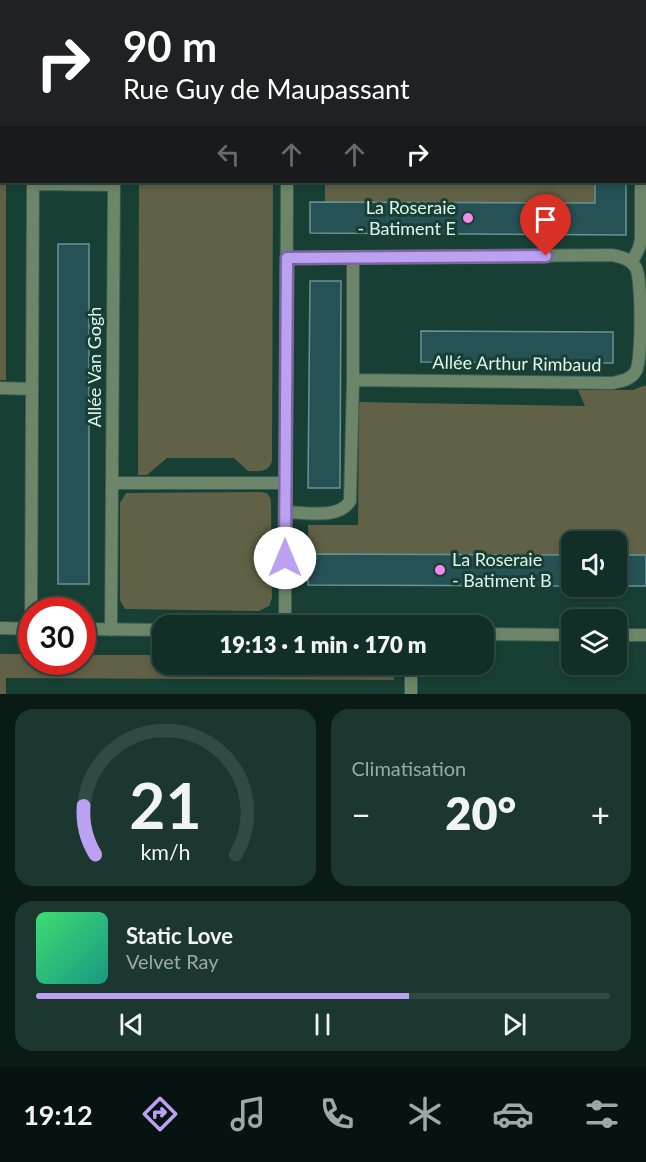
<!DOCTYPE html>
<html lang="fr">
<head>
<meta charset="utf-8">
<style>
  :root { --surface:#122f27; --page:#1b372f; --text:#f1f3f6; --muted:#9ca9a7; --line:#314a44; --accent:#bca0f2 }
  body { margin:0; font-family:Lato,sans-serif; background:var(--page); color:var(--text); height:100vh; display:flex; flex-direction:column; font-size:22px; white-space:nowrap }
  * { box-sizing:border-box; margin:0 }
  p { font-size:20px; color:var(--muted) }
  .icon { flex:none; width:33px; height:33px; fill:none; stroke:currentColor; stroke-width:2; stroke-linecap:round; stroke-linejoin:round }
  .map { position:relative; height:694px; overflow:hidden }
  .sheet { display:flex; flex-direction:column; gap:15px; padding:15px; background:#0a1a15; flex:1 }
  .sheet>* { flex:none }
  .guide { position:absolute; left:0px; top:0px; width:646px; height:183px; box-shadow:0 3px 9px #0003,0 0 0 2px var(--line); background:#202124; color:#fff; overflow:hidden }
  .fabs { position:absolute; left:561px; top:531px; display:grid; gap:12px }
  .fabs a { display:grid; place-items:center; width:66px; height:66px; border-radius:12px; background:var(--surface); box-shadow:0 3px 9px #0003,0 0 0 2px var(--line); font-size:30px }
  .speed { position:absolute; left:18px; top:597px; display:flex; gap:12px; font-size:30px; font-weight:700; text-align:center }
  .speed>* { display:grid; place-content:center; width:78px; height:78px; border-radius:50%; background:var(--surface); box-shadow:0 3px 9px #0003,0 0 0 2px var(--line); line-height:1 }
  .speed .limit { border:9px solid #d22; background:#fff; color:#111 }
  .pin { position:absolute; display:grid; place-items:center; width:51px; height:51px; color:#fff; margin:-62px -26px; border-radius:50% 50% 50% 0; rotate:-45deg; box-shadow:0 0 6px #0007 }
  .pin .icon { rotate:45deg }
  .me { position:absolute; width:66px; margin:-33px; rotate:0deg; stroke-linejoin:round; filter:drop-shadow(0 0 4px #0008) }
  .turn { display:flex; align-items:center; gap:21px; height:126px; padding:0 24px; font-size:27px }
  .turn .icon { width:78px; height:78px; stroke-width:2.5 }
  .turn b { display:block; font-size:42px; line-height:51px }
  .lanes { display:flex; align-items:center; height:57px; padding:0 24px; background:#0003; justify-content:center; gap:30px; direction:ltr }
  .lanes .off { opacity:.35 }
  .big { font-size:45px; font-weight:800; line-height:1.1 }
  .sheet .card { flex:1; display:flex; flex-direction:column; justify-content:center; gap:9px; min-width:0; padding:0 21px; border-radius:18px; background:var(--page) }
  .sheet .dial { align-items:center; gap:0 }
  .dial svg { height:156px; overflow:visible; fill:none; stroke:var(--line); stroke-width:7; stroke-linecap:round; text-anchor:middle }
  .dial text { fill:var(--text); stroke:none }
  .song { display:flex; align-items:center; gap:18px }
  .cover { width:72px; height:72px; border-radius:9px; background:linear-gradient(135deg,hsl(140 70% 55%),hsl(170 70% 35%)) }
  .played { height:6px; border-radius:3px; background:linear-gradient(90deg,var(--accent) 65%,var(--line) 65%) }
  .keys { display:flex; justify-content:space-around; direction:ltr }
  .heat { display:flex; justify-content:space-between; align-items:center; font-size:33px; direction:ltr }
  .sheet .tiles { flex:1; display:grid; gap:15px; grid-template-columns:1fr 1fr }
  .card:last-child { grid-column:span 2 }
  .trip { position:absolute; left:152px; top:615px; width:342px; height:60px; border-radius:18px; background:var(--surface); box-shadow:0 3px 9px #0003,0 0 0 2px var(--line); font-weight:800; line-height:60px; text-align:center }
  .tab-bar { display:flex; height:96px; justify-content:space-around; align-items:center; background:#071310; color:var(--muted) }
  .tab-bar .icon { width:42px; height:42px }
  .tab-bar .selected { color:var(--accent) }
  .tab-bar b { font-size:27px; color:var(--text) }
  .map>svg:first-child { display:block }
</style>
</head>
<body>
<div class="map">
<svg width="646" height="694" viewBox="0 0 646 694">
  <rect width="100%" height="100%" fill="#183f34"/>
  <path fill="#606146" d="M0 182H6V380H0Z
    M139 182H273L272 461C269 473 258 471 248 471L234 458H167L147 475H138Z
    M325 182H595V203L325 202Z
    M643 386H646V555H617L616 542H572L571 555 309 554 308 525H358L359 402 585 406 578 390H633Z
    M259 492 267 493 271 499 272 598 269 606 259 611 125 609 120 600V503L126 493Z
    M0 654H31L32 662H82L83 655H162V664L395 665 394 680 6 678V694H0Z"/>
  <path fill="#265155" stroke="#679397" stroke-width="1.5" d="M595 182H626V235L310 233V202L595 203Z
    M58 244H89V584H58Z
    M310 281H341L340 488H308Z
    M421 331 613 332V363L421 362Z
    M309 554 572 555V586L308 585Z
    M616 555H646V586H616Z"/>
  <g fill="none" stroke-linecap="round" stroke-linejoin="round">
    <defs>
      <path id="minor" d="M35 2V0
        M288 2V0
        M645 80 646 78
        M0 156H2
        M33 184 114 185 111 630
        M287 258 612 255C621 257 631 259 636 268 642 279 642 360 636 371 631 380 621 381 612 383L353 380
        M632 262 639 248 641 239V182
        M0 388 31 389
        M112 483H286
        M286 512C304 512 339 520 350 501L353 380V258
        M285 626 287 182
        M0 628 32 629
        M31 629 33 182
        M82 629 162 630
        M483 634 572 635
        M616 635H646
        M411 664V694"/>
    </defs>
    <use href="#minor" stroke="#385c52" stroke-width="14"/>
    <use href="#minor" stroke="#6d866a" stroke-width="12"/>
  </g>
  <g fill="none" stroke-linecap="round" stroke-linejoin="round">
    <defs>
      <path id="route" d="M285 558 287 258 546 256"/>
    </defs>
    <use href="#route" stroke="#7a689d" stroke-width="15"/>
    <use href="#route" stroke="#bca0f2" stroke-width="10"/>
  </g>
  <g fill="#f688ec" stroke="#183f34" stroke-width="2">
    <circle cx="468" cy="218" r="6"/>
    <circle cx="440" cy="570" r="6"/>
  </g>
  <g text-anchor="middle" stroke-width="6" stroke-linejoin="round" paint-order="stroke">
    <g font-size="18" fill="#e0f5ee" stroke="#183f34" text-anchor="end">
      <text x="456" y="214">La Roseraie<tspan x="456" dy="21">- Batiment E</tspan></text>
      <text x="452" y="566" text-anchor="start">La Roseraie<tspan x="452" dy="21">- Batiment B</tspan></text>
    </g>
    <g font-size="18" fill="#e0f5ee" stroke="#183f34">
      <text transform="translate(517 364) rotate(1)" y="6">Allée Arthur Rimbaud</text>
      <text transform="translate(95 367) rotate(-90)" y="6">Allée Van Gogh</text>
    </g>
  </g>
</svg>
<div class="fabs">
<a><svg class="icon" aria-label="sound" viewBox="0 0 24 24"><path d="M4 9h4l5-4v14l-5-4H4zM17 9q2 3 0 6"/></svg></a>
<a><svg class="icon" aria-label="layers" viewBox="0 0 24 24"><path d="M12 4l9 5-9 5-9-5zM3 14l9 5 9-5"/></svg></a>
</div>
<div class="speed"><div class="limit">30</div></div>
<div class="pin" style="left:546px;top:256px;background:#d93025"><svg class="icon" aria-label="arrive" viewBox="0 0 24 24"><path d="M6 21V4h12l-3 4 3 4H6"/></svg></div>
<svg class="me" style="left:285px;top:558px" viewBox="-20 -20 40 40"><circle r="19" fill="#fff"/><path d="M0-13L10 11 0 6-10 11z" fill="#bca0f2"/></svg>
<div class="trip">19:13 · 1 min · 170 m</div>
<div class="guide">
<div class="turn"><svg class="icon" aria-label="right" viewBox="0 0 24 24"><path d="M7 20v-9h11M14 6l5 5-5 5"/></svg><div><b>90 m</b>Rue Guy de Maupassant</div></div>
<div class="lanes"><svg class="icon off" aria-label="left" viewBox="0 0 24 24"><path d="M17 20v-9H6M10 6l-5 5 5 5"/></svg><svg class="icon off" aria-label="ahead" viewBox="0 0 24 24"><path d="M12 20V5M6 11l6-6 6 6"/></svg><svg class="icon off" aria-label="ahead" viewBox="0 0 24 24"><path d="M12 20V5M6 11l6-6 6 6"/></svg><svg class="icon" aria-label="right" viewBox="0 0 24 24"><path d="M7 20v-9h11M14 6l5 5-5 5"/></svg></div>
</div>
</div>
<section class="sheet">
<div class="tiles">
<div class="card dial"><svg viewBox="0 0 100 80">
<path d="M14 69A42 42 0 1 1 86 69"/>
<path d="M14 69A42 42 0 0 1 8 44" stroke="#bca0f2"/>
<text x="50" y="56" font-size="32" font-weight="700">21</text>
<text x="50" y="72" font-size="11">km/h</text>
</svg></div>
<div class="card"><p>Climatisation</p>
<div class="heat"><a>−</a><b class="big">20°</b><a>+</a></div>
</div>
<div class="card">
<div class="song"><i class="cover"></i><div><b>Static Love</b><p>Velvet Ray</p></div></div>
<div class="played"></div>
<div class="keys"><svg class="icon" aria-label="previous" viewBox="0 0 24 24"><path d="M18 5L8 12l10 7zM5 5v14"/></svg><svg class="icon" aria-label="pause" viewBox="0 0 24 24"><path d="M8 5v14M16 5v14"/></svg><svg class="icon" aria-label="next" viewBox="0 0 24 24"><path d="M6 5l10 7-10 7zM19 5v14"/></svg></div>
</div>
</div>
</section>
<nav class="tab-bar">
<b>19:12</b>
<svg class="icon selected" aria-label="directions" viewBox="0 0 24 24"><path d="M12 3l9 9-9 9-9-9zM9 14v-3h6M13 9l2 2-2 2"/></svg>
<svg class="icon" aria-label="music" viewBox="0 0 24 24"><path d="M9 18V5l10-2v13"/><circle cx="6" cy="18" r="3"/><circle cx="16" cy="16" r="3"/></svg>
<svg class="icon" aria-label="phone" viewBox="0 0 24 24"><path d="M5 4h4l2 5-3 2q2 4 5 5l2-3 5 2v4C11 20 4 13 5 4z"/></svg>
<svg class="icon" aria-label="climate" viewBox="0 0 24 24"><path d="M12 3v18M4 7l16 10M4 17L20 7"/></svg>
<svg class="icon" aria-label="car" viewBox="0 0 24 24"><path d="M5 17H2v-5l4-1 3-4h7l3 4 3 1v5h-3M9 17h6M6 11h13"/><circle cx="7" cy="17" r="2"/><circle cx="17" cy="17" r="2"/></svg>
<svg class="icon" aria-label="filters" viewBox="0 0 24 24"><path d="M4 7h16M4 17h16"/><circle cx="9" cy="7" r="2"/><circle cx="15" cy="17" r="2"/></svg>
</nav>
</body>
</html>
